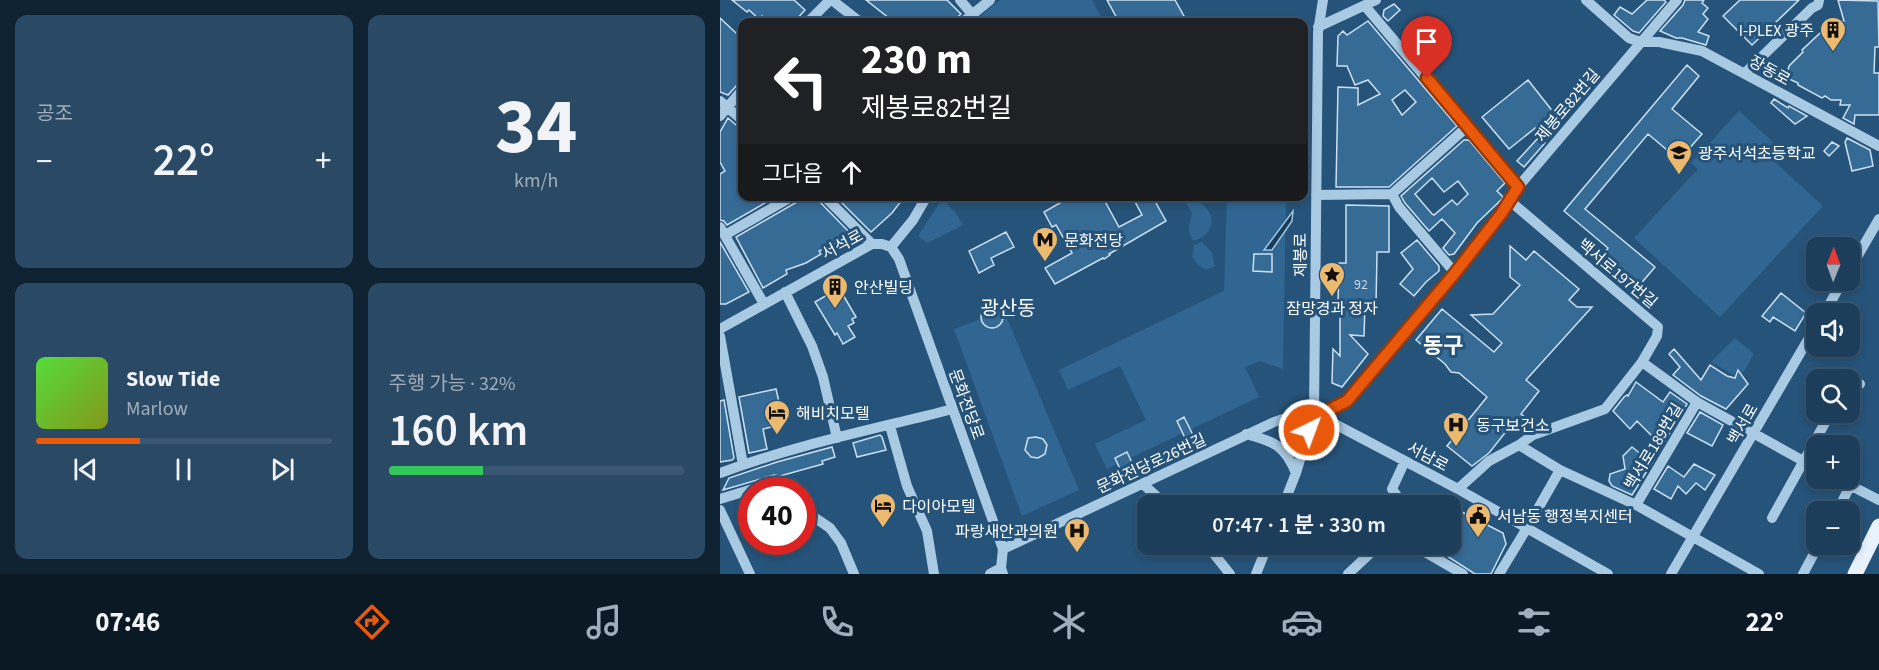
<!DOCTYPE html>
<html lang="ko">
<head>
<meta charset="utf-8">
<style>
  :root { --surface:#1c3e5b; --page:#294964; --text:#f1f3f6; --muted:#a0aebb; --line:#3a5771; --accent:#ea580c }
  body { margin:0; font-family:"Source Sans 3","Noto Sans KR",sans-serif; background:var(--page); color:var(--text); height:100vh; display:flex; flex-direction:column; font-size:22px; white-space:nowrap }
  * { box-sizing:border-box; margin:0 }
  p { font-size:20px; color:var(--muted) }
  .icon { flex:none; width:33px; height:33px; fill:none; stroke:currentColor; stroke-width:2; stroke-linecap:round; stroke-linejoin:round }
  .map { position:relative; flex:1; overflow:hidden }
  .details { display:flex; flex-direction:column; gap:15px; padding:15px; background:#0f2232; width:720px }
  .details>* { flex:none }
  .top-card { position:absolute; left:18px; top:18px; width:570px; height:183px; border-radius:12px; box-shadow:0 3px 9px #0003,0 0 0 2px var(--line); background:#202124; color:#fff; overflow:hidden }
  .needle { width:39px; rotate:1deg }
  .tools { position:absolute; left:1086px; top:237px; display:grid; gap:12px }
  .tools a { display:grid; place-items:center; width:54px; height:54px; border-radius:12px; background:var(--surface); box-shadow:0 3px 9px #0003,0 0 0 2px var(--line); font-size:30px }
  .speed { position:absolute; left:18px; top:477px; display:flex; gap:12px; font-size:30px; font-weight:700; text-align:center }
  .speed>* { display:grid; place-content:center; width:78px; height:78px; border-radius:50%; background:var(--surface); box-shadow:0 3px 9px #0003,0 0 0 2px var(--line); line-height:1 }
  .speed .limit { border:9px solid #d22; background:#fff; color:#111 }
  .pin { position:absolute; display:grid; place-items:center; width:51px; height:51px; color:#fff; margin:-62px -26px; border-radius:50% 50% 50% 0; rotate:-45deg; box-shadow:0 0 6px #0007 }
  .pin .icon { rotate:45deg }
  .me { position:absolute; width:66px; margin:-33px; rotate:42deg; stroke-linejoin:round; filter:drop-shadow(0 0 4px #0008) }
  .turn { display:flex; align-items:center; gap:21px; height:126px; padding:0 24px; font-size:27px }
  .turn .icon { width:78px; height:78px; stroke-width:2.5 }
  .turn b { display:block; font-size:42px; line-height:51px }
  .then { display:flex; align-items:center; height:57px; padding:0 24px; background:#0003; gap:12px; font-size:22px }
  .big { font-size:45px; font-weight:600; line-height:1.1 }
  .details .tile { flex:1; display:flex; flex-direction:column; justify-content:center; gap:9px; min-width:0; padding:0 21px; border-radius:12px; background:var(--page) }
  .details .dial { align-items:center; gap:0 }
  .dial b { font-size:78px; line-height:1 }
  .song { display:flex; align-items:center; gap:18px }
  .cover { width:72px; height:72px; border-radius:9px; background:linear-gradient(135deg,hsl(110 70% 55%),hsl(70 70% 35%)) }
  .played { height:6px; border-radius:3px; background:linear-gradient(90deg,var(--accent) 35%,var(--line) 35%) }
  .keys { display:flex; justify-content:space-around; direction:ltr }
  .heat { display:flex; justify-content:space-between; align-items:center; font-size:33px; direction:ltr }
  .charge { height:9px; border-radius:4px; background:linear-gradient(90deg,#34c759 32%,var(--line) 0) }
  .details .tiles { flex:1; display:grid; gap:15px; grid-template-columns:repeat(2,1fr) }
  .trip { position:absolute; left:417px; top:495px; width:324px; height:60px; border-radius:12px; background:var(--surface); box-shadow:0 3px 9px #0003,0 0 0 2px var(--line); font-weight:600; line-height:60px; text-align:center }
  .dock { display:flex; height:96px; justify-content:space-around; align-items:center; background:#0b1924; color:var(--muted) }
  .dock .icon { width:42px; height:42px }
  .dock .current { color:var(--accent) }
  .dock b { font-size:27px; color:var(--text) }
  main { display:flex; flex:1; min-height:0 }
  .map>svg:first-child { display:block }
</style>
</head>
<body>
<main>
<section class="details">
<div class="tiles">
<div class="tile"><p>공조</p>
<div class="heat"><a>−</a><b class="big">22°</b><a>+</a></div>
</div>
<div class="tile dial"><b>34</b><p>km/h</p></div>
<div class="tile">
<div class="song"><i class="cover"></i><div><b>Slow Tide</b><p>Marlow</p></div></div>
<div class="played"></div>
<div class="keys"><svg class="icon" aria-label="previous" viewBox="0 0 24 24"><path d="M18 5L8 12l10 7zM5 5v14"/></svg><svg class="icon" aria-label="pause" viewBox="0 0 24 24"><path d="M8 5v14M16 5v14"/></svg><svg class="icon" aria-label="next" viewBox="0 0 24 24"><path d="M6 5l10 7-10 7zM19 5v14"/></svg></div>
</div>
<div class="tile"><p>주행 가능 · 32%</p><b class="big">160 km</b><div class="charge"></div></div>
</div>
</section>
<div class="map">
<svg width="1159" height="574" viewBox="0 0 1159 574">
  <rect width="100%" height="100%" fill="#265379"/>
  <path fill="#306691" d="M280 0H372L384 22H253Z
    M1019 111 1054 143 1045 153 1103 206 1000 317 914 238 978 169 971 163Z
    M467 197H470C476 201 486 205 489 212 497 225 486 238 473 241 466 230 470 224 472 213L466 203Z
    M507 197H566L563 369 540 361 525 367 539 397 387 469 375 444 426 420 400 366 348 390 339 370 504 291Z
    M222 199 235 212 243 225 207 243 198 236Z
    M482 242 492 252 495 266 486 270 478 265 472 257 474 245Z
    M284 311 359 490 302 516 234 329 261 319 268 327 275 328C282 324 284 319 281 312Z
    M1015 338 1034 354 1023 373 1021 371H1016L1014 375 991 362Z"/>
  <path fill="#1a3c5a" stroke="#9dc6e4" stroke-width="1.5" d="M573 211 572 221 552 250H544Z"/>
  <path fill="#366b96" stroke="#cbe1f3" stroke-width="1.5" fill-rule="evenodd" d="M12 0H74L85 10 74 22H49L42 16 40 20 29 10 27 12Z
    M146 0H227L241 14 232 22H174Z
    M387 0H455L465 18 456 22H399Z
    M927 0H944L946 2 919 33 913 31 894 15 900 7 912 14Z
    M965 0H984L982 3 988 8 983 14 988 19 978 32 989 36 986 45 962 38H956L940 31 963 5Z
    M1020 0H1079L1032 45 1003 16Z
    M1118 0 1158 1 1159 47H1155L1154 73H1159V115H1135L1134 124 1123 118 1130 105H1120L1121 100H1111L1105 96 1102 98 1078 85V83L1069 79 1067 74 1069 66 1083 52 1082 50 1113 21H1124Z
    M674 4 680 10 668 21 663 16 664 10Z
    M0 18 16 33 22 26V83L17 85 8 95 0 92Z
    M648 21 737 126 669 187H616L618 87 638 88V105L660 94 648 80 635 85 627 66H617L618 36 623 31 627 35ZM685 90 696 102 682 115 672 100Z
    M967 65 979 76 952 109 982 134 959 160 928 134 865 209 935 267 918 287 881 257 888 248 844 211Z
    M808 80 834 113 789 149 762 117Z
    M1054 99 1068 108 1069 106 1087 116 1075 124 1051 103Z
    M8 118 22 130V196H57L7 225 4 221 0 220V174L5 171 0 162V132Z
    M818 138 825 143 804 167 797 161Z
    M1127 138 1150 150 1153 166 1132 171 1125 142Z
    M744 140H749L785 183 777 191 783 197 782 199 757 223 734 254 729 255 723 248 735 233 722 219 709 231 685 203 681 196ZM712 178 724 192 738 181 748 194 737 205 732 200 714 215 712 214 695 194Z
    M1112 142 1119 146 1109 156 1104 151Z
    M80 196 97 197 99 201 132 235 99 251 101 254 86 263 66 270 67 274 43 288 16 237 77 202Z
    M115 196H185L172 213 151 232Z
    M352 196H382L399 227 422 215 412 196H432L446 221 389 254 390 255 384 259 383 258 335 284 325 268 352 253 336 225 332 227 324 212Z
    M626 205 669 206V252H657L656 305H645L644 336 630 335 648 354 622 387 612 383 613 349 620 356V304H618L619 263H626Z
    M286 232 294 247 271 258 274 265 259 273 249 251Z
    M697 240 719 266V271L706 282 694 296 680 284 693 269 681 253Z
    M0 242 29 292 6 304H0Z
    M790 246 806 260 814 251 859 289 849 300 857 307H872L806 380 819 391 801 414 810 421 801 432 792 424 769 453 752 466 727 446 767 397 739 373 731 372 725 364 696 340 722 309 774 352 782 343 751 315 773 314 800 285 790 277Z
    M534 254H552V272L533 271Z
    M119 288 136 317 132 319 134 323 128 326 135 337 123 344 117 333 115 335 95 302Z
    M1061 293 1086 313 1075 331 1053 317 1050 322 1042 316Z
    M261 317a11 11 0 1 1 22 0a11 11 0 1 1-22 0Z
    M954 349 981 380 990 365 1007 376 1015 378 1018 370 1028 384 1006 409 981 396 953 375 960 367 949 354Z
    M916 382 943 402 950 392 967 404 942 446 917 421 910 429 893 411 904 397 907 395 908 396Z
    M56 389 64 424 43 429 47 449 29 453 19 397Z
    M4 400 14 458 12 460 0 462V401Z
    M980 412 1003 425 992 446 967 433Z
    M464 417 474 437 466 440 457 421Z
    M160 435 162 437 166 450 137 457 133 443Z
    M316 437 323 439 327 445 325 454 318 458 311 457 305 450 308 438Z
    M112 447 115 457 102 461 103 464 60 476 54 475 3 490 9 478 57 462Z
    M912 447 932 463 912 495 892 486 889 481 890 474 905 469 903 456Z
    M407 452 413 465 401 471 395 458Z
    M974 464 995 475 985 490 976 483 966 494 958 486 951 499 934 489 948 466 964 477Z
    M740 511 783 533 786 544 771 574H755L719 551 722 544H730V529Z"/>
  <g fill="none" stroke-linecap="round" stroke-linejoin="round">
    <path stroke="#a9cae3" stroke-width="10" d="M112 0 140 22
      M240 0 252 14
      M866 0 909 38 920 42H939L982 51 1159 146
      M645 6 798 187
      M88 22 110 0
      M243 22 270 0
      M598 27 656 0
      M1025 73 1092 8 1098 5 1099 0
      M0 101 22 120
      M0 116 22 90
      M672 194 679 207 735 273
      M596 195 672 194 748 126
      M104 196 152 244
      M790 201 938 327 937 336 922 362 977 402 1096 468
      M0 227 44 304
      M5 235 73 196
      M171 247 179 259 283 549 281 568 283 574
      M171 247 193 220 207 196
      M1130 269 1159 219
      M65 292 92 346 103 377 117 438
      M1104 314 1123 280
      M0 329 152 244H162L171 247
      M0 336 23 465
      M1130 389 1140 384
      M977 402 916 505 1039 574
      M594 413 738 489 888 574
      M170 426 187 486 207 531 214 574
      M526 434C554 442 564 444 576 473
      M799 445 840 470 916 505
      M0 473C75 445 155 429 233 409
      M1116 478 1159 500
      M423 484 447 506
      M738 489 769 461 799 445 813 435 885 409 922 362
      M0 499 56 482 62 490
      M563 506 576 473 594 413 598 32 603 0
      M684 506 672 489 685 461
      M82 509 110 528 121 543 134 574
      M0 510 30 574
      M1117 512 1130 486
      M1052 518 1111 412
      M486 544 510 574
      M691 544 743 574
      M283 549 554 422C578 412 604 415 627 401L735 273 781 214 798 187 957 0
      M270 574 281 568
      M536 574 548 544
      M628 574 660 544
      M779 574 807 528 840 470
      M951 574 1096 326
      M1083 574 1099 544"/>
    <path stroke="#e8f2fc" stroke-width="15" d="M1135 574 1159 526"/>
  </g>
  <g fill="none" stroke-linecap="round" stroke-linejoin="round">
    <defs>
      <path id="route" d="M589 430 594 413 609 410 627 401 735 273 781 214 798 187 707 78"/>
    </defs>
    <use href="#route" stroke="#983908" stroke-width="15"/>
    <use href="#route" stroke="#ea580c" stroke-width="10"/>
  </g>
  <defs>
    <symbol id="building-pin" viewBox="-11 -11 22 30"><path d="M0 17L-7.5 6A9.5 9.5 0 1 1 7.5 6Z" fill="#ecba6e" stroke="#265379"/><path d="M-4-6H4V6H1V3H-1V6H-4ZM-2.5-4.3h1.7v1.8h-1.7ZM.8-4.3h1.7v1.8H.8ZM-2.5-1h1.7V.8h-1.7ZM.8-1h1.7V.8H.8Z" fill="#111"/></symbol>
    <symbol id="school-pin" viewBox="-11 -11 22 30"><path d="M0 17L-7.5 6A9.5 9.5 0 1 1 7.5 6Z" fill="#ecba6e" stroke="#265379"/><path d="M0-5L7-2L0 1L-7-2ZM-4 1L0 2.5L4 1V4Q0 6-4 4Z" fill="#111"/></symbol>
    <symbol id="metro-pin" viewBox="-11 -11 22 30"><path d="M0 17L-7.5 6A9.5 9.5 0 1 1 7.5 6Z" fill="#ecba6e" stroke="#265379"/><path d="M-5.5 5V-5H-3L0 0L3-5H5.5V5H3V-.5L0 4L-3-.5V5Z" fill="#111"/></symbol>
    <symbol id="sight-pin" viewBox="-11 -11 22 30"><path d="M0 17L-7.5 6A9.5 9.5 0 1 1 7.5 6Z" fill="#ecba6e" stroke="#265379"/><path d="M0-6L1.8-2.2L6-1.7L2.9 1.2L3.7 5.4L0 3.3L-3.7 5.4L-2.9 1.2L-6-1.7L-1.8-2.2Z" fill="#111"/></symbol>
    <symbol id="hotel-pin" viewBox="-11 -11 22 30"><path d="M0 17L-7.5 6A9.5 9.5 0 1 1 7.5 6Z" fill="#ecba6e" stroke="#265379"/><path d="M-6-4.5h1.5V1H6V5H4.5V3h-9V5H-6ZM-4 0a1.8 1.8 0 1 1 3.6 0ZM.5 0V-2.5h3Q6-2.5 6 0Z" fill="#111"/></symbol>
    <symbol id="hospital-pin" viewBox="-11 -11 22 30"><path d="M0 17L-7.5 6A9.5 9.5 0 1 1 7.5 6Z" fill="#ecba6e" stroke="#265379"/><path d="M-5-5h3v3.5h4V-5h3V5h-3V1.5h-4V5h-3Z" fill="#111"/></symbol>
    <symbol id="civic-pin" viewBox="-11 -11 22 30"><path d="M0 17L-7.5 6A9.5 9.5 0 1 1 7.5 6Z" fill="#ecba6e" stroke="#265379"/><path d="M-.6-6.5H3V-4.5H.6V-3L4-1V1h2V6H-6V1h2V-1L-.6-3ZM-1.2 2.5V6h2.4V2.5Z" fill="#111"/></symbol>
  </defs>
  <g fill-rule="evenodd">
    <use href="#building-pin" x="1098" y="15" width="30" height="40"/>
    <use href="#school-pin" x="944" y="138" width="30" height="40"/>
    <use href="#metro-pin" x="310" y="225" width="30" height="40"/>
    <use href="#sight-pin" x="597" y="260" width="30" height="40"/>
    <use href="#building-pin" x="100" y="272" width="30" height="40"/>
    <use href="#hotel-pin" x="42" y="398" width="30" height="40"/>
    <use href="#hospital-pin" x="721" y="410" width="30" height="40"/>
    <use href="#hotel-pin" x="148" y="491" width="30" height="40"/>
    <use href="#civic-pin" x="743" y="501" width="30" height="40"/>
    <use href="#hospital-pin" x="342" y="516" width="30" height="40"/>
  </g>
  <g text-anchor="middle" stroke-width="6" stroke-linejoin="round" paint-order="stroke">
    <g font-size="14" fill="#cddae5">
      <text x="641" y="289">92</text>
    </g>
    <g font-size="16" fill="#fff" stroke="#265379" text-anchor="start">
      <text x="1094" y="36" text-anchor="end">I-PLEX 광주</text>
      <text x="978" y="159">광주서석초등학교</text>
      <text x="344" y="246">문화전당</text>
      <text x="134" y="293">안산빌딩</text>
      <text x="612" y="314" text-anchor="middle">잠망경과 정자</text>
      <text x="76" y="419">해비치모텔</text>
      <text x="756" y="431">동구보건소</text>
      <text x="182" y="512">다이아모텔</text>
      <text x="777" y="522">서남동 행정복지센터</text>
      <text x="338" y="537" text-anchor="end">파랑새안과의원</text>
    </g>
    <g font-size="16" fill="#fff" stroke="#265379">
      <text transform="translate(1050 70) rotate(29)" y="6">장동로</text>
      <text transform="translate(847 105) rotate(-50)" y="6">제봉로82번길</text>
      <text transform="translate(122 244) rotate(-28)" y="6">서석로</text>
      <text transform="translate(580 255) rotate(-90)" y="6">제봉로</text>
      <text transform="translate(898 273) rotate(40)" y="6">백서로197번길</text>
      <text transform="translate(247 404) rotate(70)" y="6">문화전당로</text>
      <text transform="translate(1022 424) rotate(-60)" y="6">백서로</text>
      <text transform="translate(933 446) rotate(-59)" y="6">백서로189번길</text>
      <text transform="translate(708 456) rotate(28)" y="6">서남로</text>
      <text transform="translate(431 463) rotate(-25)" y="6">문화전당로26번길</text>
    </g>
    <g font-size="20" fill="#fff" stroke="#265379">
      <text x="288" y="315">광산동</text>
    </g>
    <g font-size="22" font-weight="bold" fill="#fff" stroke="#265379">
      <text x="723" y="353">동구</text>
    </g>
  </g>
</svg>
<div class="tools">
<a><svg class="needle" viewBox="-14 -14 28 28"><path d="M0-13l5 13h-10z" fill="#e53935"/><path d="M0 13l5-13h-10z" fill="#a0aebb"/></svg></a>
<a><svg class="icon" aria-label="sound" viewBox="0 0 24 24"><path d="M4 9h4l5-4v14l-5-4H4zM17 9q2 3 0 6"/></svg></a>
<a><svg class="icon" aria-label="search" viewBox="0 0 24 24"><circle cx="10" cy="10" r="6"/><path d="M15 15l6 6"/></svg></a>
<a>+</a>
<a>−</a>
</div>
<div class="speed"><div class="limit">40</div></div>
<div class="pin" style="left:707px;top:78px;background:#d93025"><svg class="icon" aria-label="arrive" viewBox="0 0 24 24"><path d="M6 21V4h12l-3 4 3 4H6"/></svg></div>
<svg class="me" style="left:589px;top:430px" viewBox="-20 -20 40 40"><circle r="17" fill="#ea580c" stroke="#fff" stroke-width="3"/><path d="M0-11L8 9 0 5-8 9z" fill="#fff"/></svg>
<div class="trip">07:47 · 1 분 · 330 m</div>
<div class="top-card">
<div class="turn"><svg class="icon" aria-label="left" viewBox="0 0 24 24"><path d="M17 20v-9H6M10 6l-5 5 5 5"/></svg><div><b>230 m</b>제봉로82번길</div></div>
<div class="then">그다음<svg class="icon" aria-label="ahead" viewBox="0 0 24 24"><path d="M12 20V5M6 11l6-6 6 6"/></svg></div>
</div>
</div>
</main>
<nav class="dock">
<b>07:46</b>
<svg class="icon current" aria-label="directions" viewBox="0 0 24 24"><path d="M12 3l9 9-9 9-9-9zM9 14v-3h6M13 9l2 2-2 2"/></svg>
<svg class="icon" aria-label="music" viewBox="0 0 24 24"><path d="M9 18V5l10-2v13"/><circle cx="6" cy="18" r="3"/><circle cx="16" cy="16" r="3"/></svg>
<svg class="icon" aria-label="phone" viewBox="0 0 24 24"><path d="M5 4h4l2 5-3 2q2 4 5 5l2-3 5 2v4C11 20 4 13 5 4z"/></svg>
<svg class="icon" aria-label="climate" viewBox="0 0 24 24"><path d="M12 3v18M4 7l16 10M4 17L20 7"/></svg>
<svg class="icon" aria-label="car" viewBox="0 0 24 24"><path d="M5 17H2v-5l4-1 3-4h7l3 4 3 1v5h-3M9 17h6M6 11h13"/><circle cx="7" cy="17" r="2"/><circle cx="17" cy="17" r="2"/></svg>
<svg class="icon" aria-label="filters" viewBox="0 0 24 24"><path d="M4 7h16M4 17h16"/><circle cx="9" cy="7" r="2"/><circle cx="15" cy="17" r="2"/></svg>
<b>22°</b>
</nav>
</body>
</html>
